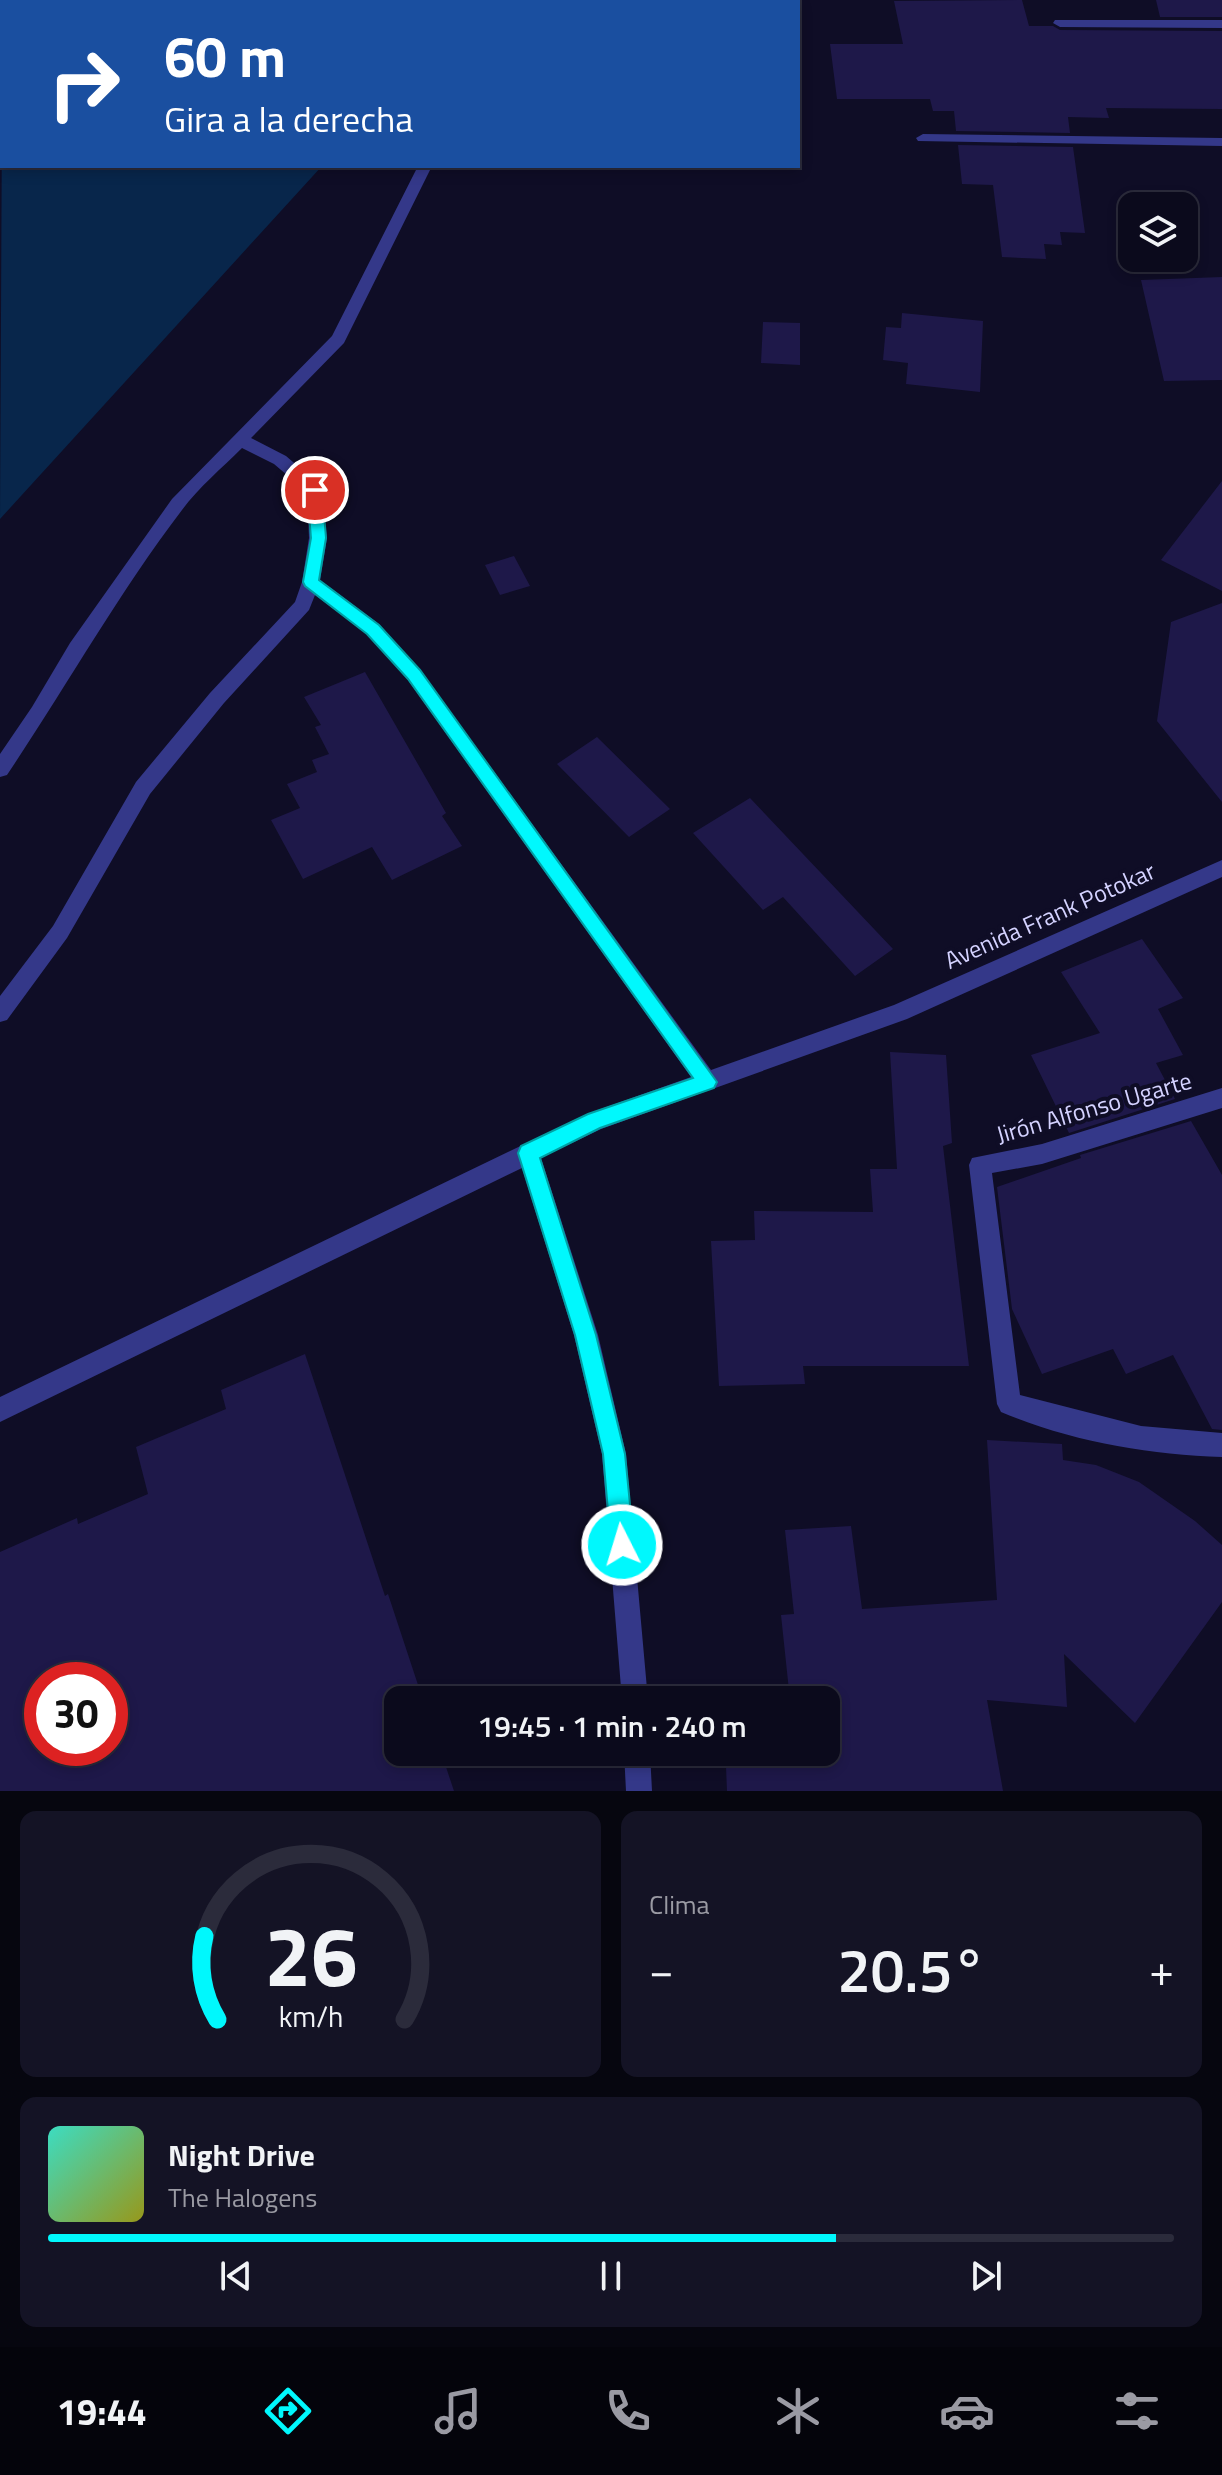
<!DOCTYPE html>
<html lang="es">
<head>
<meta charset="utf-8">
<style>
  :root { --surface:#0b0a1c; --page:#141325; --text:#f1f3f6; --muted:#9a9aa3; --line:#2b2b3b; --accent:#00f8fd }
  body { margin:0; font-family:"Titillium Web",sans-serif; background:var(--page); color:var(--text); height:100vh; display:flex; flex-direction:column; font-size:30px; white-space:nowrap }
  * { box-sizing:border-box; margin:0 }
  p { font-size:26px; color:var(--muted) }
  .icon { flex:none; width:44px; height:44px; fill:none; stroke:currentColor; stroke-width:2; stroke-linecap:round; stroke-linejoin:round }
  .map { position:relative; height:1791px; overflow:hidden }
  .sheet { display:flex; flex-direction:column; gap:20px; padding:20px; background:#06060f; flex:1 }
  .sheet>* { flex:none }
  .hud { position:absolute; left:0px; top:0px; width:800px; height:168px; box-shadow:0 4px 12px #0003,0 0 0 2px var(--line); background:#1a4fa0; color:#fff; overflow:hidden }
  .fabs { position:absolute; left:1118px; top:192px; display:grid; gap:16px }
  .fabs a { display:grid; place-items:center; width:80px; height:80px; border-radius:16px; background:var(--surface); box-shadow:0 4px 12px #0003,0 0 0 2px var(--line); font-size:40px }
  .speed { position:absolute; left:24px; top:1662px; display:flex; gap:16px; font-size:40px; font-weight:700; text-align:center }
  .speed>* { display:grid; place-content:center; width:104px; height:104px; border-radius:50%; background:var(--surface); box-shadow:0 4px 12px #0003,0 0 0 2px var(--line); line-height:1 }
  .speed .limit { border:12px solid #d22; background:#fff; color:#111 }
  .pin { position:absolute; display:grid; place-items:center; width:68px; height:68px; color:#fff; margin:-34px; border:4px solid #fff; border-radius:50%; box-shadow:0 2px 8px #0007 }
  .me { position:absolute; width:88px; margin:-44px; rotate:355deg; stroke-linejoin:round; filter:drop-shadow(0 0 6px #0008) }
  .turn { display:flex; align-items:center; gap:28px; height:168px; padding:0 32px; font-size:36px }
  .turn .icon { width:104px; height:104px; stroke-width:2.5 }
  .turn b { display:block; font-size:56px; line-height:68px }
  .big { font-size:60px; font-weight:600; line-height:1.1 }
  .sheet .tile { flex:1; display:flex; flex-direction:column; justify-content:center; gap:12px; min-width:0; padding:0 28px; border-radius:16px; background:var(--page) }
  .sheet .dial { align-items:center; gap:0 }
  .dial svg { height:208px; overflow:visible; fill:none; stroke:var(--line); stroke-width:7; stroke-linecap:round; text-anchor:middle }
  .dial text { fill:var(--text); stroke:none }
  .song { display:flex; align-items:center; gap:24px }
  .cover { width:96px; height:96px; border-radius:12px; background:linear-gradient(135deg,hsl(170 70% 55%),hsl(60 70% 35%)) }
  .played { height:8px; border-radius:4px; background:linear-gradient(90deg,var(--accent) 70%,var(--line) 70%) }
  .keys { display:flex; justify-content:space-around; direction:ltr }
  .heat { display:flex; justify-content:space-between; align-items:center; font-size:44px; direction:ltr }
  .sheet .tiles { flex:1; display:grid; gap:20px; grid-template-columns:1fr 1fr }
  .tile:last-child { grid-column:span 2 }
  .trip { position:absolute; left:384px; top:1686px; width:456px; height:80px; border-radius:16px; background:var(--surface); box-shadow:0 4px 12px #0003,0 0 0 2px var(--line); font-weight:600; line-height:80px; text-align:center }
  .dock { display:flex; height:128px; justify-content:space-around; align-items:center; background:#04040b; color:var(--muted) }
  .dock .icon { width:56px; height:56px }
  .dock .selected { color:var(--accent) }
  .dock b { font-size:36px; color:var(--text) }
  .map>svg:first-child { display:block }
</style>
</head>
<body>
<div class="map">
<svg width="1222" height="1791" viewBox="0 0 1222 1791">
  <rect width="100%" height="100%" fill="#0f0d26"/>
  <path fill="#08264b" d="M136 0H474L133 2Z
    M2 107V166H322L0 519Z"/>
  <path fill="#1e1849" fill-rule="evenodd" d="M1022 0 1029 26H1053L1060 30 1222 31V109L1106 108 1109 118 1068 117 1070 133 956 131 954 111H933L930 99H837L830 44H903L894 1Z
    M1156 0H1222V17H1160Z
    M958 145 1073 147 1085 233 1060 232 1062 245 1044 244 1046 259 1002 257 993 185 962 184Z
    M1222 277V380L1164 381 1141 280Z
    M902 313 983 321 980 392 906 384 908 363 883 360 886 327 901 328Z
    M763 322 800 323V365L761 363Z
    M1222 481V591L1161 560Z
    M514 556 530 586 500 595 485 565Z
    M1222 603V802L1157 721 1171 622Z
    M365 672 446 813 442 816 462 846 392 880 372 847 303 879 271 820 300 808 287 784 317 772 312 760 329 754 315 727 321 725 304 697Z
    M597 737 670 809 629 837 557 764Z
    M750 798 893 949 855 976 783 897 763 910 693 833Z
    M1142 939 1183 998 1158 1009 1183 1055 1156 1063 1175 1099 1069 1133 1031 1055 1100 1033 1061 972Z
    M890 1052 946 1055 952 1143 943 1146 969 1366H803L805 1384 719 1386 711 1241 755 1240 754 1211 873 1212 870 1169H897Z
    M1191 1121 1222 1175V1430L1212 1429 1173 1355 1126 1374 1113 1349 1042 1374 1012 1309 997 1187 1081 1158 1080 1155Z
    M305 1354 385 1596 388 1594 423 1700H398V1752H441L454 1791H0V1552L77 1518 78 1524 148 1494 136 1447 226 1409 221 1390ZM42 1680H110V1748H42Z
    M987 1440 1062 1444 1063 1460 1096 1465 1139 1482 1195 1521 1222 1545V1602L1135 1723 1064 1654 1067 1707 987 1700 1003 1791H727L726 1767 797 1761 796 1752H826V1700H790L781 1615 794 1614 785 1530 851 1526 862 1609 997 1600Z"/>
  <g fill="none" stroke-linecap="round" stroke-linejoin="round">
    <path fill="#343889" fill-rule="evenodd" d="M509 0H523L508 2Z
      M1055 20H1222V28L1060 27 1053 23Z
      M923 134 1222 138V146L918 141 916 138Z
      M418 166H432L344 343 251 438 286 456 321 486 327 538 320 580 379 624 420 670 711 1070 894 1005 1222 860V877L907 1019 601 1129 541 1158 598 1335 626 1454 648 1700H622L602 1454 574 1335 522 1168 0 1422V1397L587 1114 691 1077 408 680 367 634 315 595 309 610 224 703 150 794 67 938 7 1020 0 1022V996L53 926 136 782 210 693 295 602 302 582 309 538 307 492 274 464 242 448C222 468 199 487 182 510 118 594 66 687 7 775L0 777V754L32 707 70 643 172 499 332 336Z
      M1222 1088V1108L1042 1164 992 1173 1020 1395 1141 1426 1222 1433V1457C1148 1455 1069 1441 1001 1412L997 1404 969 1165 972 1158 1042 1144Z
      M624 1752H650L652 1791H626Z"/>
  </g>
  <path fill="#00f8fd" stroke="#00a1a4" stroke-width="2" d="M315 484 322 490 326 538 319 580 379 625 420 670 717 1082 714 1088 600 1128 540 1158 596 1335 625 1454 634 1545 630 1553 622 1557 614 1553 611 1545 603 1454 575 1335 518 1153 521 1146 588 1114 693 1078 408 679 367 634 305 586 303 582 311 538 307 490Z"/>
  <g text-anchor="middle" stroke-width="8" stroke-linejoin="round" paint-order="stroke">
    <g font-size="24" fill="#d4d2ff" stroke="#0f0d26">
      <text transform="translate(1050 916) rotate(-24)" y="8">Avenida Frank Potokar</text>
      <text transform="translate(1094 1108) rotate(-16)" y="8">Jirón Alfonso Ugarte</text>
    </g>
  </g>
</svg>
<div class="fabs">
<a><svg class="icon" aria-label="layers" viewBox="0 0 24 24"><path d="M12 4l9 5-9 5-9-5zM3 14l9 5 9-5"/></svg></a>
</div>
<div class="speed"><div class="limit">30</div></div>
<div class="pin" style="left:315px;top:490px;background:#d93025"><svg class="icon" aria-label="arrive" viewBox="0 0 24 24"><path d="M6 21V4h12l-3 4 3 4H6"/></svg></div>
<svg class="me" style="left:622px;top:1545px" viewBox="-20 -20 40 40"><circle r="17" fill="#00f8fd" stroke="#fff" stroke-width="3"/><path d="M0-11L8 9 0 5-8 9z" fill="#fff"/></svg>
<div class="trip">19:45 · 1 min · 240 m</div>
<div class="hud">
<div class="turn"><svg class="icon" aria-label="right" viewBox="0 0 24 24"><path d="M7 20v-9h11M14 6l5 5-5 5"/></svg><div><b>60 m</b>Gira a la derecha</div></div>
</div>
</div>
<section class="sheet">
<div class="tiles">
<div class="tile dial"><svg viewBox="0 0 100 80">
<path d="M14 69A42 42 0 1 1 86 69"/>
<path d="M14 69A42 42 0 0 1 9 37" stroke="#00f8fd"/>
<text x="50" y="56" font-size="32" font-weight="700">26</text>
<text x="50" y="72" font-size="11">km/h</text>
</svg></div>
<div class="tile"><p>Clima</p>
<div class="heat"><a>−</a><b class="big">20.5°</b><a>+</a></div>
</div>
<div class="tile">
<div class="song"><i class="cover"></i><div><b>Night Drive</b><p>The Halogens</p></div></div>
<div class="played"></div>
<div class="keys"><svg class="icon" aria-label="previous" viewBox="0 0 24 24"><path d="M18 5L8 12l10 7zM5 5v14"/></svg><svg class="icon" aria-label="pause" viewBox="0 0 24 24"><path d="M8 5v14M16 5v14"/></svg><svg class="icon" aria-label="next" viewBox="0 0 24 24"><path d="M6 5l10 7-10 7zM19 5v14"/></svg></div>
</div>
</div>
</section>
<nav class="dock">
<b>19:44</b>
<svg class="icon selected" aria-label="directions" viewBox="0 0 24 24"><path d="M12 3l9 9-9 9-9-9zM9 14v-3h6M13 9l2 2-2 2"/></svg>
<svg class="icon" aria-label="music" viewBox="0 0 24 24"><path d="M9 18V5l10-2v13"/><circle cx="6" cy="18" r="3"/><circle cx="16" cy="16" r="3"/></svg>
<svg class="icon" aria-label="phone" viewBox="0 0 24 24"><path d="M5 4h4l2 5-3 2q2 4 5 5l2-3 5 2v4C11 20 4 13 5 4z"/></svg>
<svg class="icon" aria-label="climate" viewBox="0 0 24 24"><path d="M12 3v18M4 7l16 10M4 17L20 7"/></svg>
<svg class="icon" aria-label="car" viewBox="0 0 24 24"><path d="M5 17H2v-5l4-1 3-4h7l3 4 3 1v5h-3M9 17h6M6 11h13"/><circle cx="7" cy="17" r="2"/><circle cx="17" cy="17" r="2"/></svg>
<svg class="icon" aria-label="filters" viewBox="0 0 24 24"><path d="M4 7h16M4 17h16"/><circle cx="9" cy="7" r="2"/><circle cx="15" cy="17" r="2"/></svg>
</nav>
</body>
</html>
